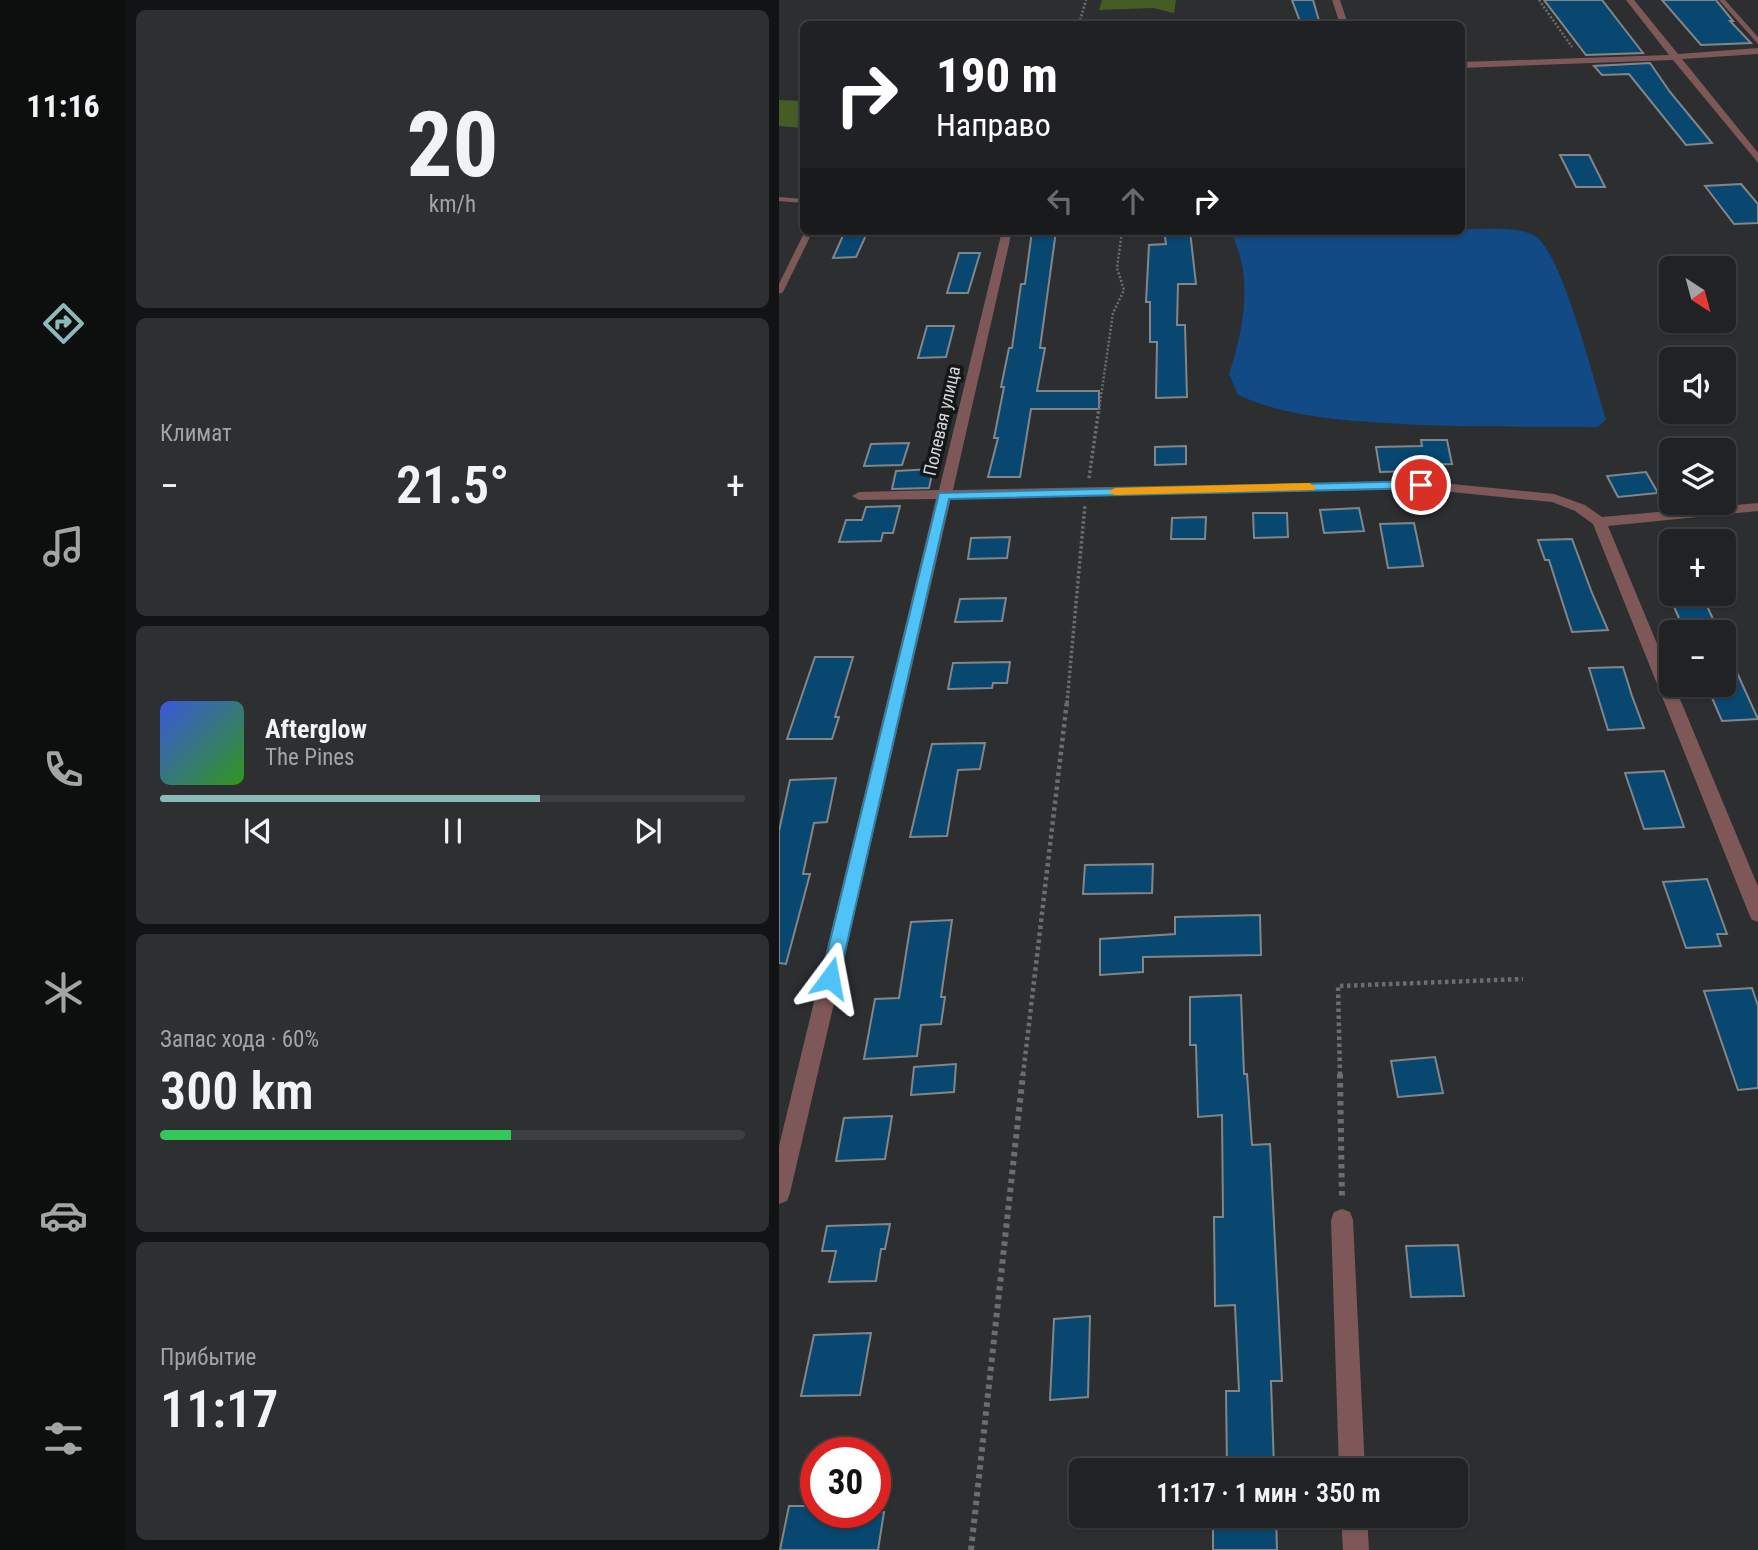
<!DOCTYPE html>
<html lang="ru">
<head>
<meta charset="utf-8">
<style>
  :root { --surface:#212224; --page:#2d2f31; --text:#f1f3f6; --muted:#a2a4a6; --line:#3e3f41; --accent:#8bbbb9 }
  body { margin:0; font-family:"Roboto Condensed",sans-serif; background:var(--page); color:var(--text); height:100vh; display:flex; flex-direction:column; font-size:26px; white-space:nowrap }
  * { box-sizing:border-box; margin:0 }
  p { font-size:23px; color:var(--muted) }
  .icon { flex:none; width:38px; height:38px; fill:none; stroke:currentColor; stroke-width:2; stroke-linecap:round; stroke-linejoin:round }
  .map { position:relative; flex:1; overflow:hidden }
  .details { display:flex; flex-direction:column; gap:10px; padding:10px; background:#121314; width:653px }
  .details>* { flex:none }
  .banner { position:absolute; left:21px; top:21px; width:665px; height:214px; border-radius:10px; box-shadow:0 2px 5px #0004,0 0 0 2px var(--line); background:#202124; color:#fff; overflow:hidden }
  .needle { width:46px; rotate:144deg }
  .fabs { position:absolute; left:880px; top:256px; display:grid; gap:14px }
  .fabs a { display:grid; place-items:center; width:77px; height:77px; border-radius:10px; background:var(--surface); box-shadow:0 2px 5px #0004,0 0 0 2px var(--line); font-size:35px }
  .speed { position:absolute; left:21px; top:1437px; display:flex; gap:14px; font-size:35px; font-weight:700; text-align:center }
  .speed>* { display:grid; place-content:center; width:91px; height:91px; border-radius:50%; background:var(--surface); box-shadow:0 2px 5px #0004,0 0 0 2px var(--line); line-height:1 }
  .speed .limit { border:10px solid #d22; background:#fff; color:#111 }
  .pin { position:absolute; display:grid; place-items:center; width:60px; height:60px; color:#fff; margin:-30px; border:4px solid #fff; border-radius:50%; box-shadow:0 2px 7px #0007 }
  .me { position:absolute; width:77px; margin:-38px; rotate:13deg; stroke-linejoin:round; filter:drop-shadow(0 0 5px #0008) }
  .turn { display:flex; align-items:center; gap:24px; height:147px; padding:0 21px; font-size:32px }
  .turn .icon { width:91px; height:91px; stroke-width:2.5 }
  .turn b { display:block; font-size:49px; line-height:60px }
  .lanes { display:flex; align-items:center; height:66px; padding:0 21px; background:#0003; justify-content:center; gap:35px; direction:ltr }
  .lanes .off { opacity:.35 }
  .big { font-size:52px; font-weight:600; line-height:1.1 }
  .details .widget { flex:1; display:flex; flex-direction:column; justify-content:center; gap:10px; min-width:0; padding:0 24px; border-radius:10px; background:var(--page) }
  .details .dial { align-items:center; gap:0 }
  .dial b { font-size:91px; line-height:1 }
  .song { display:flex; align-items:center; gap:21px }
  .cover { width:84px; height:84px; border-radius:10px; background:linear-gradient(135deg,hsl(230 70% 55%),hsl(110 70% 35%)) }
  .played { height:7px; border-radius:4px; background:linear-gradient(90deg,var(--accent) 65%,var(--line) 65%) }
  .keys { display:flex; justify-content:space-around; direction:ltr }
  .heat { display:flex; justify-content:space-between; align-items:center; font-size:38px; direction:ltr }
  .charge { height:10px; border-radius:5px; background:linear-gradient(90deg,#34c759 60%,var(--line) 0) }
  .trip { position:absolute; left:290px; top:1458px; width:399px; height:70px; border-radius:10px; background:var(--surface); box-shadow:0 2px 5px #0004,0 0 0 2px var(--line); font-weight:600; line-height:70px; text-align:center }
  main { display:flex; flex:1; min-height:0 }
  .tab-bar { display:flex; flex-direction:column; width:126px; justify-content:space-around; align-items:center; background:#0d0e0e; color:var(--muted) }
  .tab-bar .icon { width:49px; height:49px }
  .tab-bar .active { color:var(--accent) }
  .tab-bar b { font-size:32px; color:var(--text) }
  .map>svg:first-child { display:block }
</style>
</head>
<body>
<main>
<nav class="tab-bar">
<b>11:16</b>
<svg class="icon active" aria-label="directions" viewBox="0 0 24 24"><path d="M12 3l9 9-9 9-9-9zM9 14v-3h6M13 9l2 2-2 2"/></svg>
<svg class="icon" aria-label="music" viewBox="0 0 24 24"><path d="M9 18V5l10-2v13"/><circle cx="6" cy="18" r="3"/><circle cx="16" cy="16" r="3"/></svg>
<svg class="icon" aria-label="phone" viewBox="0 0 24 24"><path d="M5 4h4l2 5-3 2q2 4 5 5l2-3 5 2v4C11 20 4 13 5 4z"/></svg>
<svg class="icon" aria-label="climate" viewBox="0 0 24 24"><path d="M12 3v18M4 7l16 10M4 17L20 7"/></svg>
<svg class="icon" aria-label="car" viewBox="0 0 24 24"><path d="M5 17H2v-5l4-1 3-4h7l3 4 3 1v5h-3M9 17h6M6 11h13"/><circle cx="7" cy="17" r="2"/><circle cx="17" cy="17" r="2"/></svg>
<svg class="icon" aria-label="filters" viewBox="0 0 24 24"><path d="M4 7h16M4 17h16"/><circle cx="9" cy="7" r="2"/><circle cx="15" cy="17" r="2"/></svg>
</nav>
<section class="details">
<div class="widget dial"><b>20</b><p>km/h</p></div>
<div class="widget"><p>Климат</p>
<div class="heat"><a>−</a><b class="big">21.5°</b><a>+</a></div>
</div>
<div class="widget">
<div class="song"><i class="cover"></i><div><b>Afterglow</b><p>The Pines</p></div></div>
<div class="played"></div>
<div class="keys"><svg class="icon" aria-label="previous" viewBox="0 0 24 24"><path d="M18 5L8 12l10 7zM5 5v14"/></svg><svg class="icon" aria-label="pause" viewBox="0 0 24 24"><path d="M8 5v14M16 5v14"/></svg><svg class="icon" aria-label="next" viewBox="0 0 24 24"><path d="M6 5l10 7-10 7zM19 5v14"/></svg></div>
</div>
<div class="widget"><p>Запас хода · 60%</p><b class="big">300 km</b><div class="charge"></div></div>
<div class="widget"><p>Прибытие</p><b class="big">11:17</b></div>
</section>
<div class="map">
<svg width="980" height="1550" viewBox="0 0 980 1550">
  <rect width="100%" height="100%" fill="#2c2e30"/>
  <path fill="#455d25" d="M323 0H397L395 13 374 8 320 10Z
    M0 100 24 101V128L0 126Z"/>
  <path fill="#124a85" d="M683 229C704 230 738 225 756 236 783 252 816 385 827 419L819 427C747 426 676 428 605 423 556 420 505 416 459 395L450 374C465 329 475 274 451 231Z"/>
  <path fill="#074770" stroke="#838688" stroke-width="2" d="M513 0H534L541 24H522Z
    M765 0H823L864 53 807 55Z
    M883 0H937L954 21H951L972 43 922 45Z
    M871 63 891 92 933 143 907 145 850 74 823 75 815 66Z
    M781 155H810L826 187H797Z
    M962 184 979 204V223L955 224 926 186Z
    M66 231H89L77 257 54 258Z
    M253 231H277L261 348H266L258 391H320V409H252L241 477H209L219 438H215L225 387H222L230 348H233L242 284H246Z
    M385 231H411L417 284H399L398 325H406L408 397 377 398 378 342H371V302H367L370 245 387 244Z
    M180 253H201L189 293H168Z
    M148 326H175L167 357 139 358Z
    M642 440H668L673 464 629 465 631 471 601 472 597 447 643 446Z
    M130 443 123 465 85 466 92 444Z
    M407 446V464L376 465V447Z
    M154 469 150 488 113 489 117 471Z
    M867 472 879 493 839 497 828 476Z
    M121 506 114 533H104L102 541 60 542 67 520H83L87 507Z
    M580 508 585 531 545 533 541 510Z
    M474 513H508L509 537 475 538Z
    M427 517 426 539H392L393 518Z
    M635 523 644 566 609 568 601 524Z
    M231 537 228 558 189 559 192 538Z
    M793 539 813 593 829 630 793 632 770 560H766L759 540Z
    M889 593H922L940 632H906Z
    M227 598 223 621 176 622 181 599Z
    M945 644 979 719 943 721 927 684H945Z
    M36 657H74L56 717H60L53 739H8Z
    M231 662 228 683H214L213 688 169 689 174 663Z
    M844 667 853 696 865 728 829 730 810 668Z
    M206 743 201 769 179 770 168 836 131 837 153 744Z
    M885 771 905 827 865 829 846 773Z
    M57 778 48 822 35 823 24 874H31L7 964 0 963V831L11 780Z
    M374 864 373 893 304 894 306 865Z
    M928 879 948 934H938L942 946 907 948 884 882Z
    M481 915 482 955 364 957V972L321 975V939L396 934V917Z
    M173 920 162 997H166L162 1024 142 1025 138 1056 85 1059 96 999 120 998 132 922Z
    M973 988 979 1006V1088L959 1090 925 991Z
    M462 995 465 1074H468L473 1145 491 1144 503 1381H492L495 1467 448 1469 447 1391H460L456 1305 436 1306 435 1217H444L443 1115 419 1117 417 1045H411V997Z
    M656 1057 664 1093 619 1097 612 1061Z
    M177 1064 175 1092 132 1095 135 1067Z
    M113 1116 106 1159 57 1161 65 1118Z
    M111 1224 106 1249H102L97 1281 50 1282 57 1251H43L48 1226Z
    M679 1245 685 1296 632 1297 627 1246Z
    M311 1316 309 1397 271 1400 275 1319Z
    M92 1333 81 1395 22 1396 35 1335Z
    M10 1506H37V1512H105L99 1550H1Z
    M434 1516H497L498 1550H434Z"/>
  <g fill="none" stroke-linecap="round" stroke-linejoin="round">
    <path stroke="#6b6d6f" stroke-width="2.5" stroke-dasharray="2 2" stroke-linecap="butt" d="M760 0 793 47
      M300 24 307 0
      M320 410 334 313 345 290 338 268 343 231"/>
    <path stroke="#6b6d6f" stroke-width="3.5" stroke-dasharray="2.5 2.5" stroke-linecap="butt" d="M310 478 320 408
      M288 703 306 504"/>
    <path stroke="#6b6d6f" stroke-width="4.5" stroke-dasharray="3.5 3.5" stroke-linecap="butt" d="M244 1075 288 701
      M561 1075 559 986 744 979"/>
    <path stroke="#6b6d6f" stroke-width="6" stroke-dasharray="4.5 4.5" stroke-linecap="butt" d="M561 1074 563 1199
      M192 1550 244 1074"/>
    <path fill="#7e5859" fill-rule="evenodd" d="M940 0H946L980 38V45Z
      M0 197 24 199V203L0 201Z
      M26 231H34L4 292 0 294V284Z"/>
    <path fill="#7e5859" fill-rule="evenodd" d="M553 0H561L569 24H561Z
      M847 0H855L899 54 980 48V54L903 59 980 154V164L894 60 682 68V62L890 55Z
      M223 231H233L174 490 642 481 775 494 806 505 823 517 980 503V511L829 526 980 889V922L973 920 970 914 814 524 796 511 773 502 642 489 172 498 11 1193 8 1201 0 1204V1146L157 499 80 500 73 496 80 492 160 490Z
      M563 1209 571 1212 574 1220 586 1470H560L552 1220 555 1212Z
      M562 1516H588L590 1550H564Z"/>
  </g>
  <path fill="#4fc3f7" stroke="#337fa1" stroke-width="2" d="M642 481 648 485 646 488 170 499 60 978 57 984 51 986 44 984 42 978 160 493Z"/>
  <path fill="#f59e0b" d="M530 483 537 487 535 490 336 495 329 492 336 488Z"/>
  <g text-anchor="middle" stroke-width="7" stroke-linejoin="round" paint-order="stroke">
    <g font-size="18" fill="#d5d7d8" stroke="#151617">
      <text transform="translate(163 421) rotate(-77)" y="6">Полевая улица</text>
    </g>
  </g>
</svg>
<div class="fabs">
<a><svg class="needle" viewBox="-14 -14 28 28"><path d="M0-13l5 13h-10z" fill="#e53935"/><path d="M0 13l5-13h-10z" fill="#a2a4a6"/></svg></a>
<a><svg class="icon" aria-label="sound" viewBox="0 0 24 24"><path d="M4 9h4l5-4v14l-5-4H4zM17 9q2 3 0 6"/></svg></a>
<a><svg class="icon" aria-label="layers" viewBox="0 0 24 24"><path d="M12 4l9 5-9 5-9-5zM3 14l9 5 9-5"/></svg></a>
<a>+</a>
<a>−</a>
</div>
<div class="speed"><div class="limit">30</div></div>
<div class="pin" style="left:642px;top:485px;background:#d93025"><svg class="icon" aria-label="arrive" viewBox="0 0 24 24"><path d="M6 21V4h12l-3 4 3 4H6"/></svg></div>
<svg class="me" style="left:51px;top:978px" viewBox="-20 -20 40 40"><path d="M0-17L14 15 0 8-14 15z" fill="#4fc3f7" stroke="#fff" stroke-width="4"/></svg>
<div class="trip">11:17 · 1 мин · 350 m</div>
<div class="banner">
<div class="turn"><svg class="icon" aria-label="right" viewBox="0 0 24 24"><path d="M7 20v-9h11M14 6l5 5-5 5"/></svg><div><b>190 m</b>Направо</div></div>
<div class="lanes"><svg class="icon off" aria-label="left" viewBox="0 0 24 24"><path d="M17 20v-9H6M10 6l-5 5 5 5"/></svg><svg class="icon off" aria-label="ahead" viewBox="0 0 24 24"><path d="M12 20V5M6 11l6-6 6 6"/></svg><svg class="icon" aria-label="right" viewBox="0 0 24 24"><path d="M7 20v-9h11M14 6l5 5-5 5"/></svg></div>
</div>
</div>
</main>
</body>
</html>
